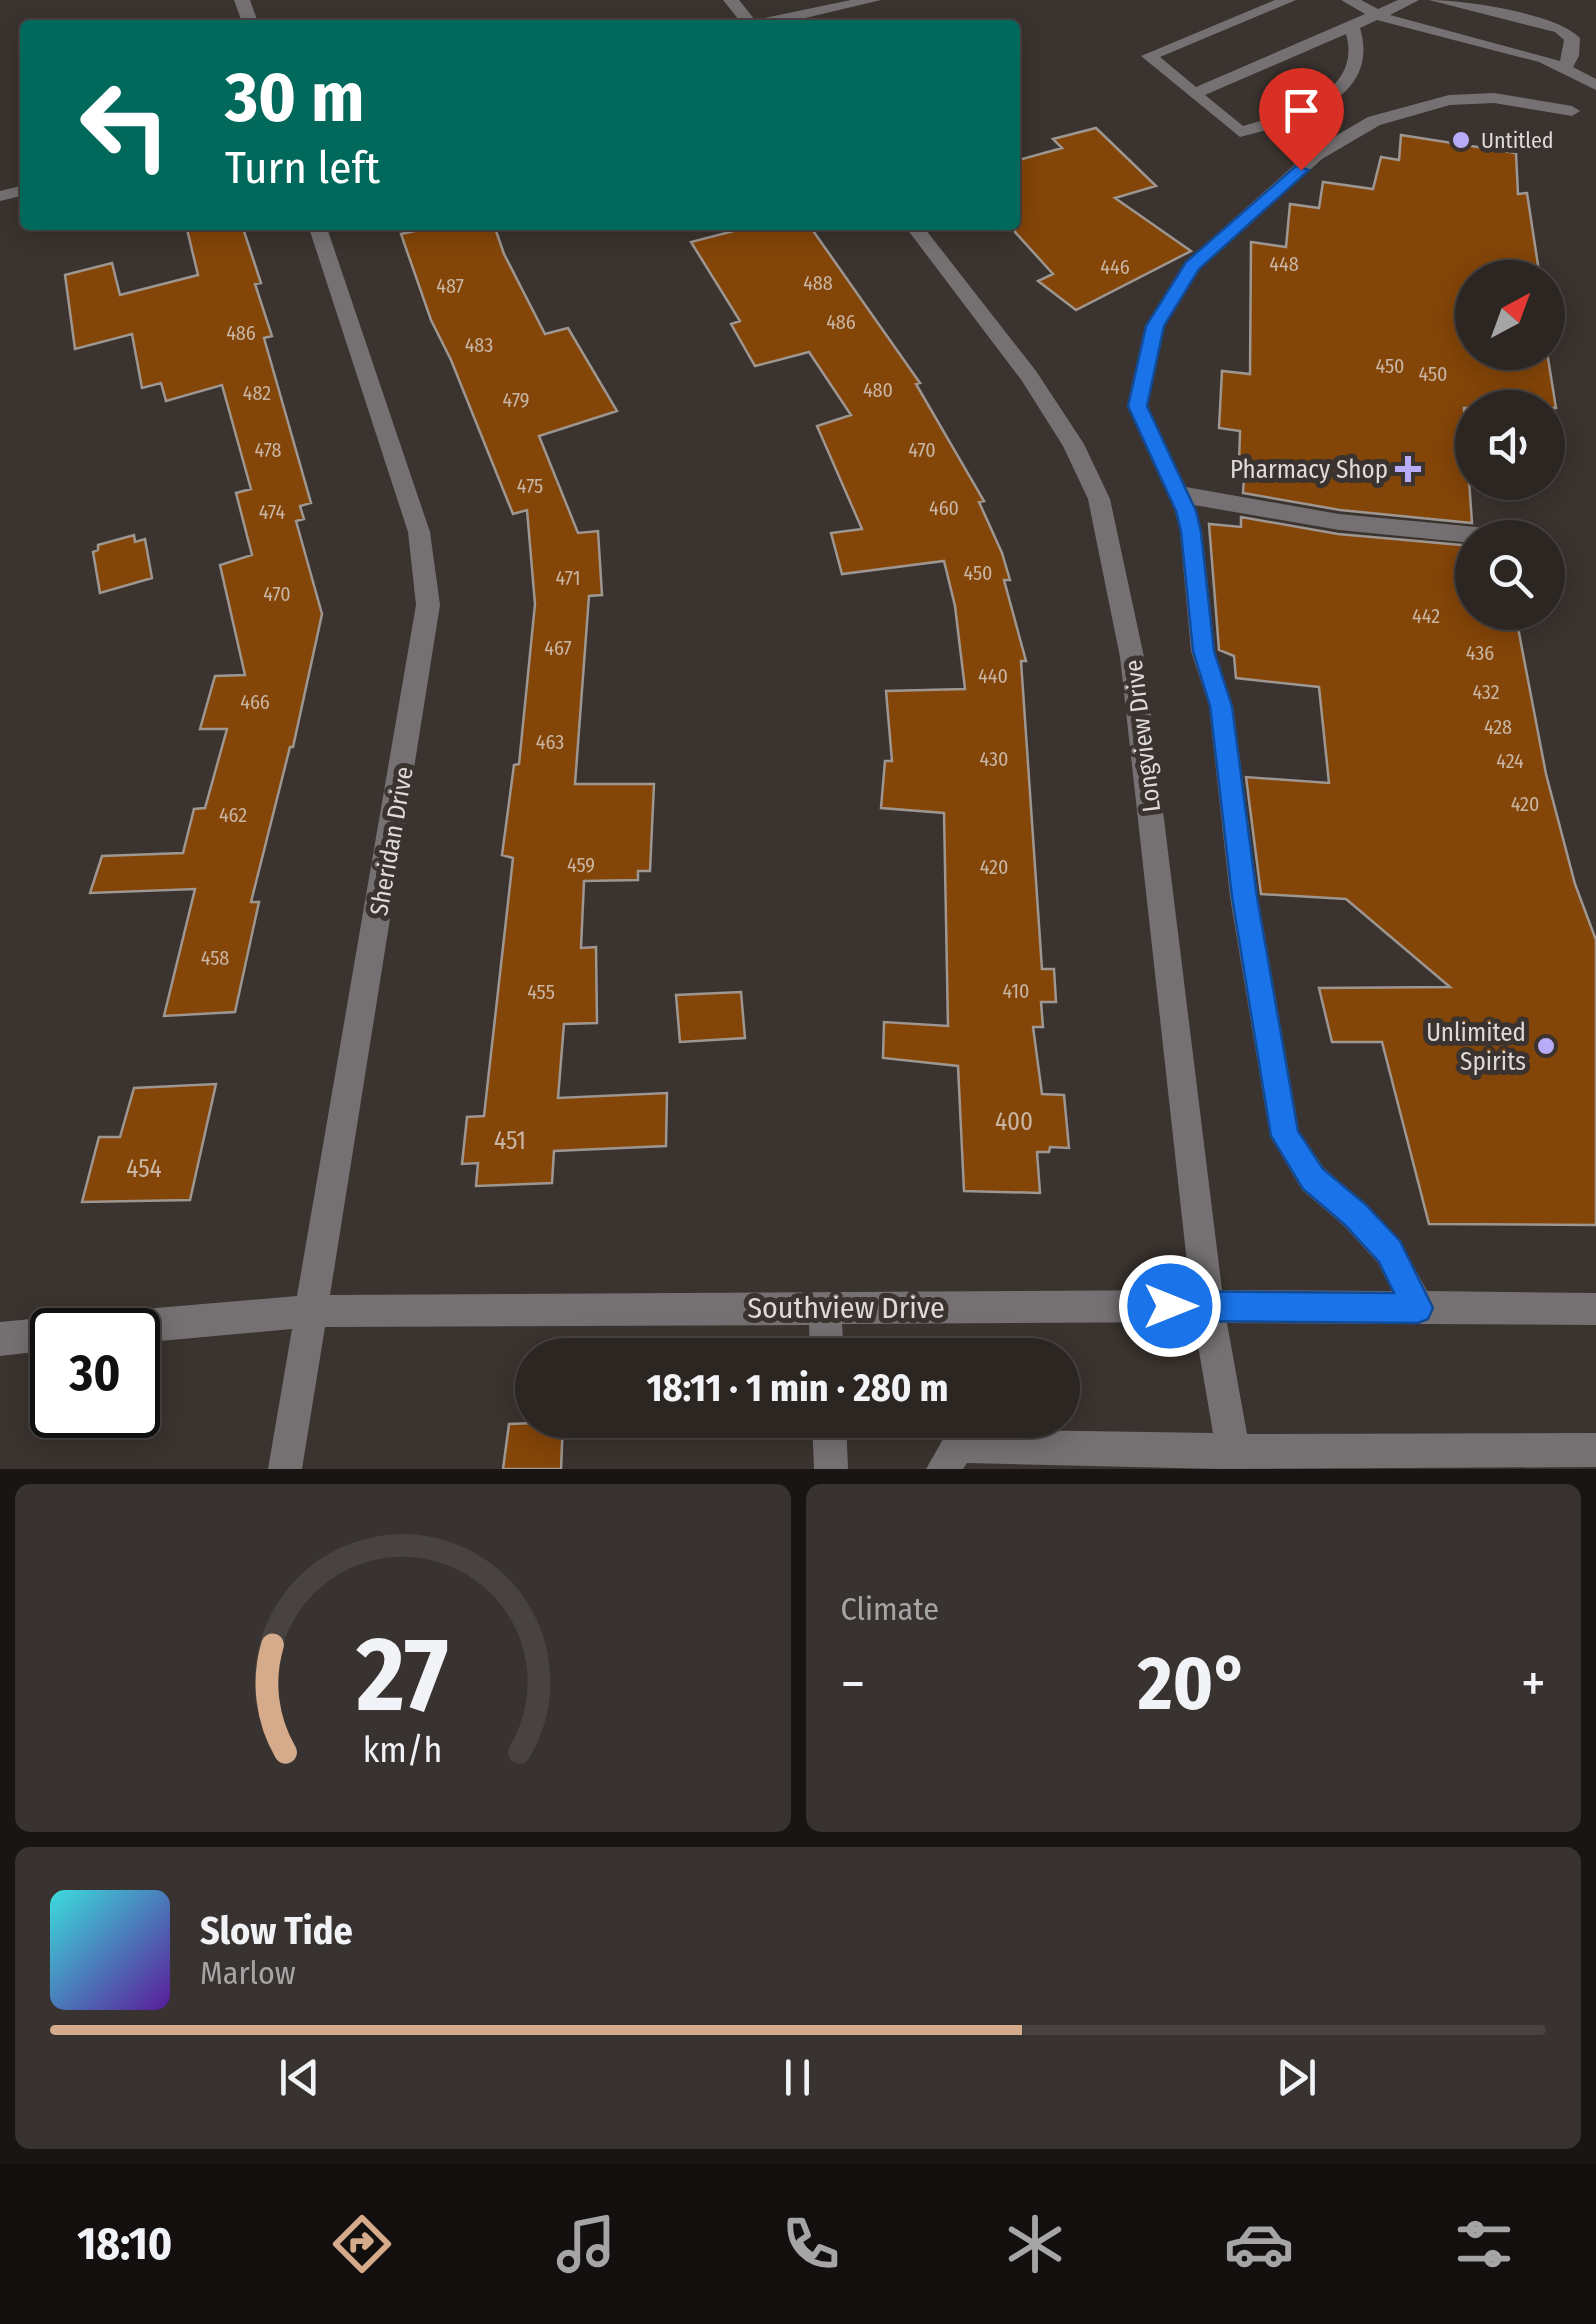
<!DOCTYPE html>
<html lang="en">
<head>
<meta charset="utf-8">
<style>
  :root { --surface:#2c2623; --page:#383230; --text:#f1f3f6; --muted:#a6a5a6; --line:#484341; --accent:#d6ab8b }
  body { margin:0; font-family:"Fira Sans Condensed",sans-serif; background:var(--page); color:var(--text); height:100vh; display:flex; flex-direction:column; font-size:38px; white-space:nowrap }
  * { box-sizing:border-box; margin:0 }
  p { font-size:32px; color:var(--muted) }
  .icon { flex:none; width:55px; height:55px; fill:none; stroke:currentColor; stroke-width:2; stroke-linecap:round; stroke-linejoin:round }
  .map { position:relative; height:1469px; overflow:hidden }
  .drawer { display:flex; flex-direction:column; gap:15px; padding:15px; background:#181513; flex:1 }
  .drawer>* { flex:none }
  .guide { position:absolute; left:20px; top:20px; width:1000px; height:210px; border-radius:10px; box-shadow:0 5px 25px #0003,0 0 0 2px var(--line); background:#00695c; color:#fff; overflow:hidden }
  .needle { width:65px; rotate:41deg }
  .tools { position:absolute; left:1455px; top:260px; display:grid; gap:20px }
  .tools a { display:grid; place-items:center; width:110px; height:110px; border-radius:50%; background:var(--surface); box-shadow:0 5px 25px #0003,0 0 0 2px var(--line); font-size:50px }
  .speed { position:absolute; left:30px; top:1308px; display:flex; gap:20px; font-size:50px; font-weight:700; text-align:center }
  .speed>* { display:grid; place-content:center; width:130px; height:130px; border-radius:50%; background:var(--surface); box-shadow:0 5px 25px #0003,0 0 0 2px var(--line); line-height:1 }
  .speed .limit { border:5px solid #111; border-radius:15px; background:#fff; color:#111 }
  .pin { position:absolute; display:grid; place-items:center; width:85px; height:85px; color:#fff; margin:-102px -42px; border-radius:50% 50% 50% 0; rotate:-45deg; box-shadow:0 0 10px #0007 }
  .pin .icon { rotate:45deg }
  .me { position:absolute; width:110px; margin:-55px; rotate:90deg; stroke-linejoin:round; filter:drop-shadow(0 0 8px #0008) }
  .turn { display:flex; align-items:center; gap:35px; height:210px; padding:0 40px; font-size:45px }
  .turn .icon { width:130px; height:130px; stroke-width:2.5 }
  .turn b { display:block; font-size:70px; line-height:85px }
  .big { font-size:75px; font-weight:700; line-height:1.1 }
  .drawer .widget { flex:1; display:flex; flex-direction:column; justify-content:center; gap:15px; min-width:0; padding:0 35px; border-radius:15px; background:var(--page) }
  .drawer .dial { align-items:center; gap:0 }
  .dial svg { height:260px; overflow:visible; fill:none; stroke:var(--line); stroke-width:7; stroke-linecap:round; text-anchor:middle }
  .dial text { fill:var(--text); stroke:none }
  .song { display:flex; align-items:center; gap:30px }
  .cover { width:120px; height:120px; border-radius:15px; background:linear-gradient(135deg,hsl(180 70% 55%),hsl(270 70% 35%)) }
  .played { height:10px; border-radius:5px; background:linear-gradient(90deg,var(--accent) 65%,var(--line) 65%) }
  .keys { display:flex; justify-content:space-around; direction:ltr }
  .heat { display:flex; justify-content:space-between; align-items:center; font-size:55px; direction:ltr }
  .drawer .tiles { flex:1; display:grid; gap:15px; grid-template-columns:1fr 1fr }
  .widget:last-child { grid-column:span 2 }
  .trip { position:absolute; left:515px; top:1338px; width:565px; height:100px; border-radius:50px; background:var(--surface); box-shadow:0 5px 25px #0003,0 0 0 2px var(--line); font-weight:700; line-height:100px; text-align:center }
  .tab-bar { display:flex; height:160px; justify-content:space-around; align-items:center; background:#120f0e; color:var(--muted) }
  .tab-bar .icon { width:70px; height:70px }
  .tab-bar .selected { color:var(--accent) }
  .tab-bar b { font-size:45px; color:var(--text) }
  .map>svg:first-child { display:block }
</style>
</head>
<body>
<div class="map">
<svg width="1596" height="1469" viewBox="0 0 1596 1469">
  <rect width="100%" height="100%" fill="#3a332f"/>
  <path fill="#844508" stroke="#9e9690" stroke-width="2.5" d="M1096 128 1156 186 1115 198 1191 251 1076 310 1038 281 1053 274 1015 232V161L1062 148 1053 139Z
    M1401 135 1516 153 1518 194 1527 193 1540 278H1472V352H1547L1556 408H1464L1472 523 1340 510 1243 493 1245 464 1239 463 1240 431 1219 428 1222 371 1250 374 1251 242 1286 247 1290 204 1319 208 1323 182 1373 189 1381 157 1399 160Z
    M186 225H242L261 283 255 284 272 336 264 338 311 503 300 506 304 519 296 521 322 614 293 747H290L251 902H259L235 1012 164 1016 195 889 90 893 102 856 183 853 194 809 205 808 227 729H200L215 676 245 675 220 565 252 555 236 493 251 489 222 385 166 401 161 383 142 388 132 334 75 349 65 275 112 263 120 295 198 275Z
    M442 225H494L504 254 545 334 568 328 617 411 539 436 578 533 598 531 602 595 589 596 575 784H654L650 871H638V880L584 881 581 948 596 947 597 1023 564 1024 558 1098 667 1093 666 1146 554 1151 552 1183 476 1186 478 1163 462 1164 467 1117 484 1116 513 858 502 855 514 765 519 764 535 604 527 510 513 514 451 360 431 320 401 234Z
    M757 225H809L920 383 916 384 984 501 979 502 1002 553 1010 580H1004L1026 661H1021L1042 969H1054L1056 1002H1041L1043 1027H1033L1042 1094 1064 1095 1069 1148 1050 1147 1049 1152H1037L1040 1193 964 1191 958 1066 883 1058 884 1022 948 1026 944 813 881 808 885 761H892L886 691 965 689 955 606 944 561 842 574 831 533 862 529 817 426 851 415 809 352 755 366 731 324 740 321 691 242Z
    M1241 517 1338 534 1472 546V612H1515L1546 774 1575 884 1596 940V1225L1429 1224 1382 1042H1332L1319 988 1450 987 1346 899 1261 894 1246 777 1329 783 1319 687 1236 678 1234 656 1219 650 1209 524 1241 527Z
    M134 535 135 542 145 539 152 578 100 593 93 552 98 550V545Z
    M741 992 745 1038 680 1042 676 995Z
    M216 1084 190 1200 82 1202 99 1137H120L134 1088Z
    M563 1422 561 1469H503L509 1424Z"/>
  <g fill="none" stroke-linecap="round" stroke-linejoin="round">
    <path fill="#757173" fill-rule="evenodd" d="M234 0H250L259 25H243Z
      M723 0H739L755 20 851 0H881L776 25H743Z
      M1275 0H1296L1160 57 1196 87 1365 14 1341 0H1361L1378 9 1398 0H1419L1390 15 1560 61 1564 40 1555 32 1429 0C1464 0 1556 13 1580 38L1579 56 1573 67 1596 79V90L1539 62 1377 20 1360 28C1382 101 1294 123 1240 137L1141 56ZM1346 34C1363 94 1287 113 1243 126L1205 95Z
      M1494 93 1572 106 1580 111 1572 116 1494 103 1450 105 1380 125 1322 159 1199 270 1165 326 1147 406 1186 487 1339 514 1508 530 1519 538H1472V543L1339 530 1194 505 1202 532 1215 651 1233 706 1258 897 1299 1131 1324 1168 1365 1203 1400 1241 1427 1291 1596 1293V1325L1227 1323 1247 1434 1596 1433V1467L1219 1469 967 1463 963 1469H926L946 1434 958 1429 1213 1433 1194 1322 842 1324 844 1355H810L809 1325 325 1327 302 1469H268L292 1329 138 1343V1330H80L85 1318 97 1313 297 1296 416 605 408 532 308 225H326L430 532 440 605 330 1295 1190 1290 1120 657 1088 499 1063 446 1022 381 904 225H922L1036 371 1084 444 1110 499 1144 657 1222 1290 1392 1291 1378 1263 1343 1225 1302 1190 1270 1136 1230 897 1209 706 1191 651 1180 532 1175 511 1127 406 1145 326 1185 262 1310 151 1368 117 1449 95Z
      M25 185V195L0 201V191Z
      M52 1317 64 1322 67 1330H52V1350L0 1356V1322Z
      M812 1420H846L848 1469H814Z"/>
  </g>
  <path fill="#1a73e8" stroke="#114b97" stroke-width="2.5" d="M1296 166 1309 170 1199 269 1164 326 1147 406 1196 511 1201 532 1214 651 1232 706 1257 897 1298 1131 1323 1169 1365 1204 1400 1241 1433 1308 1428 1319 1418 1323 1170 1321 1159 1317 1155 1306 1159 1295 1170 1291 1394 1293 1379 1262 1344 1224 1303 1189 1271 1136 1232 897 1210 706 1193 651 1181 532 1176 511 1128 406 1146 326 1186 262Z"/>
  <g fill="#b8abf7" stroke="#3a332f" stroke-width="4">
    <circle cx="1461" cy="140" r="10"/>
    <path d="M1403 454h10v10h10v10h-10v10h-10v-10h-10v-10h10z"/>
    <circle cx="1546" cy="1046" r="10"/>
  </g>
  <g text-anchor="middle" stroke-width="10" stroke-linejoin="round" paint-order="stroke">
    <g font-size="20" fill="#c8b5a3">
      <text x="1284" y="271">448</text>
      <text x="1115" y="274">446</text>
      <text x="818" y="290">488</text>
      <text x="450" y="293">487</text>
      <text x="841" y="329">486</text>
      <text x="241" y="340">486</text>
      <text x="479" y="352">483</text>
      <text x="1390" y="373">450</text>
      <text x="1433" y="381">450</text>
      <text x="878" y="397">480</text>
      <text x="257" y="400">482</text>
      <text x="516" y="407">479</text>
      <text x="268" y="457">478</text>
      <text x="922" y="457">470</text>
      <text x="530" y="493">475</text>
      <text x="944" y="515">460</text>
      <text x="272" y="519">474</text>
      <text x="978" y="580">450</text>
      <text x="568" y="585">471</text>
      <text x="277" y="601">470</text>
      <text x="1426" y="623">442</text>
      <text x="558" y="655">467</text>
      <text x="1480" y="660">436</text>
      <text x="993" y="683">440</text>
      <text x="1486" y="699">432</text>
      <text x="255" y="709">466</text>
      <text x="1498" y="734">428</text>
      <text x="550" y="749">463</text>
      <text x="994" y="766">430</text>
      <text x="1510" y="768">424</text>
      <text x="1525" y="811">420</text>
      <text x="233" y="822">462</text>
      <text x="581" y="872">459</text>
      <text x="994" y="874">420</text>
      <text x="215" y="965">458</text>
      <text x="1016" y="998">410</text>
      <text x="541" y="999">455</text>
    </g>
    <g font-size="22" fill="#dedad7" stroke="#3a332f" text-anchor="start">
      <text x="1481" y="148">Untitled</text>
    </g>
    <g font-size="25" fill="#dedad7" stroke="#3a332f" text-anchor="end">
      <text x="1388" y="478">Pharmacy Shop</text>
      <text x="1526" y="1041">Unlimited<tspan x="1526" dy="29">Spirits</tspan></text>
    </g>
    <g font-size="25" fill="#dedad7" stroke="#3a332f">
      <text transform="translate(1142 736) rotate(-97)" y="9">Longview Drive</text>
      <text transform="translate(391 841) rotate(-80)" y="9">Sheridan Drive</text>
    </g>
    <g font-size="25" fill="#c8b5a3">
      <text x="1014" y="1130">400</text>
      <text x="510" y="1149">451</text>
      <text x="144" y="1177">454</text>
    </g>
    <g font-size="30" fill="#dedad7" stroke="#3a332f">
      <text x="846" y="1318">Southview Drive</text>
    </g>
  </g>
</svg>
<div class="tools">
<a><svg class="needle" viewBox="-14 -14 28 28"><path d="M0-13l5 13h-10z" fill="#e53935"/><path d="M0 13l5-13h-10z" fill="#a6a5a6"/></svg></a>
<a><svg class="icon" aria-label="sound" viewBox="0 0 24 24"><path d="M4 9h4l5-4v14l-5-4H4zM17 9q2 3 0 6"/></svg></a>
<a><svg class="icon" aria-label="search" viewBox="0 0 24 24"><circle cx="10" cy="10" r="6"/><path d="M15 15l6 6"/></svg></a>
</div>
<div class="speed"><div class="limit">30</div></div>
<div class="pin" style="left:1301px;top:170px;background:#d93025"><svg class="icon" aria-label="arrive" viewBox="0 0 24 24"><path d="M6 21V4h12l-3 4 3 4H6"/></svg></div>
<svg class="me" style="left:1170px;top:1306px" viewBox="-20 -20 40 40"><circle r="17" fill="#1a73e8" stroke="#fff" stroke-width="3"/><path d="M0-11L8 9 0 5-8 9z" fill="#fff"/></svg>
<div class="trip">18:11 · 1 min · 280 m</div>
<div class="guide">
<div class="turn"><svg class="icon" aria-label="left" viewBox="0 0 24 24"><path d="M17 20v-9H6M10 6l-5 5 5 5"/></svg><div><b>30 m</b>Turn left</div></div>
</div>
</div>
<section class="drawer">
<div class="tiles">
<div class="widget dial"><svg viewBox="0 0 100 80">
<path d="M14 69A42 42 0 1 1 86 69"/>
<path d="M14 69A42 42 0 0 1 10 36" stroke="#d6ab8b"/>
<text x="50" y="56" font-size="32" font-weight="700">27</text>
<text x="50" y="72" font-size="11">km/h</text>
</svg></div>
<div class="widget"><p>Climate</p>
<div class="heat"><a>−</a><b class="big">20°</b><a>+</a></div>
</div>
<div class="widget">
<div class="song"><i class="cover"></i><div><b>Slow Tide</b><p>Marlow</p></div></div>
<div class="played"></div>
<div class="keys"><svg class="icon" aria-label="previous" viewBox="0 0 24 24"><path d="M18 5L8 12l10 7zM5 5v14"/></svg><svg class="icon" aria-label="pause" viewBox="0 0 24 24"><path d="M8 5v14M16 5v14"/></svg><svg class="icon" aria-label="next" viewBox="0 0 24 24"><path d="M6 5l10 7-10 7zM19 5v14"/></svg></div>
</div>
</div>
</section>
<nav class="tab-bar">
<b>18:10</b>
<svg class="icon selected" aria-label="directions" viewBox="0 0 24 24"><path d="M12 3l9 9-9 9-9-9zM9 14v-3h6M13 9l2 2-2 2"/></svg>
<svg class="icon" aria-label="music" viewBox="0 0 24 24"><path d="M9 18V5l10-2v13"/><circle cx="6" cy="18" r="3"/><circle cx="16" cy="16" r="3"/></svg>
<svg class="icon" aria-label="phone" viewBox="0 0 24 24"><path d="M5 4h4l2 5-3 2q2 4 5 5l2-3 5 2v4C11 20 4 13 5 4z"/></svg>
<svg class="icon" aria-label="climate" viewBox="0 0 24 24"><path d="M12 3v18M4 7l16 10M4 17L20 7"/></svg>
<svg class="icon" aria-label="car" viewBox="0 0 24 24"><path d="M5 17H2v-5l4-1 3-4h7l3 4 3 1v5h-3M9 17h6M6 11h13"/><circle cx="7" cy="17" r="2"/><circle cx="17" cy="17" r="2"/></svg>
<svg class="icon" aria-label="filters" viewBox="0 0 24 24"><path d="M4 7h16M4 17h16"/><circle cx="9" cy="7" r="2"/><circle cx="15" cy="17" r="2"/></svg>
</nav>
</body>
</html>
